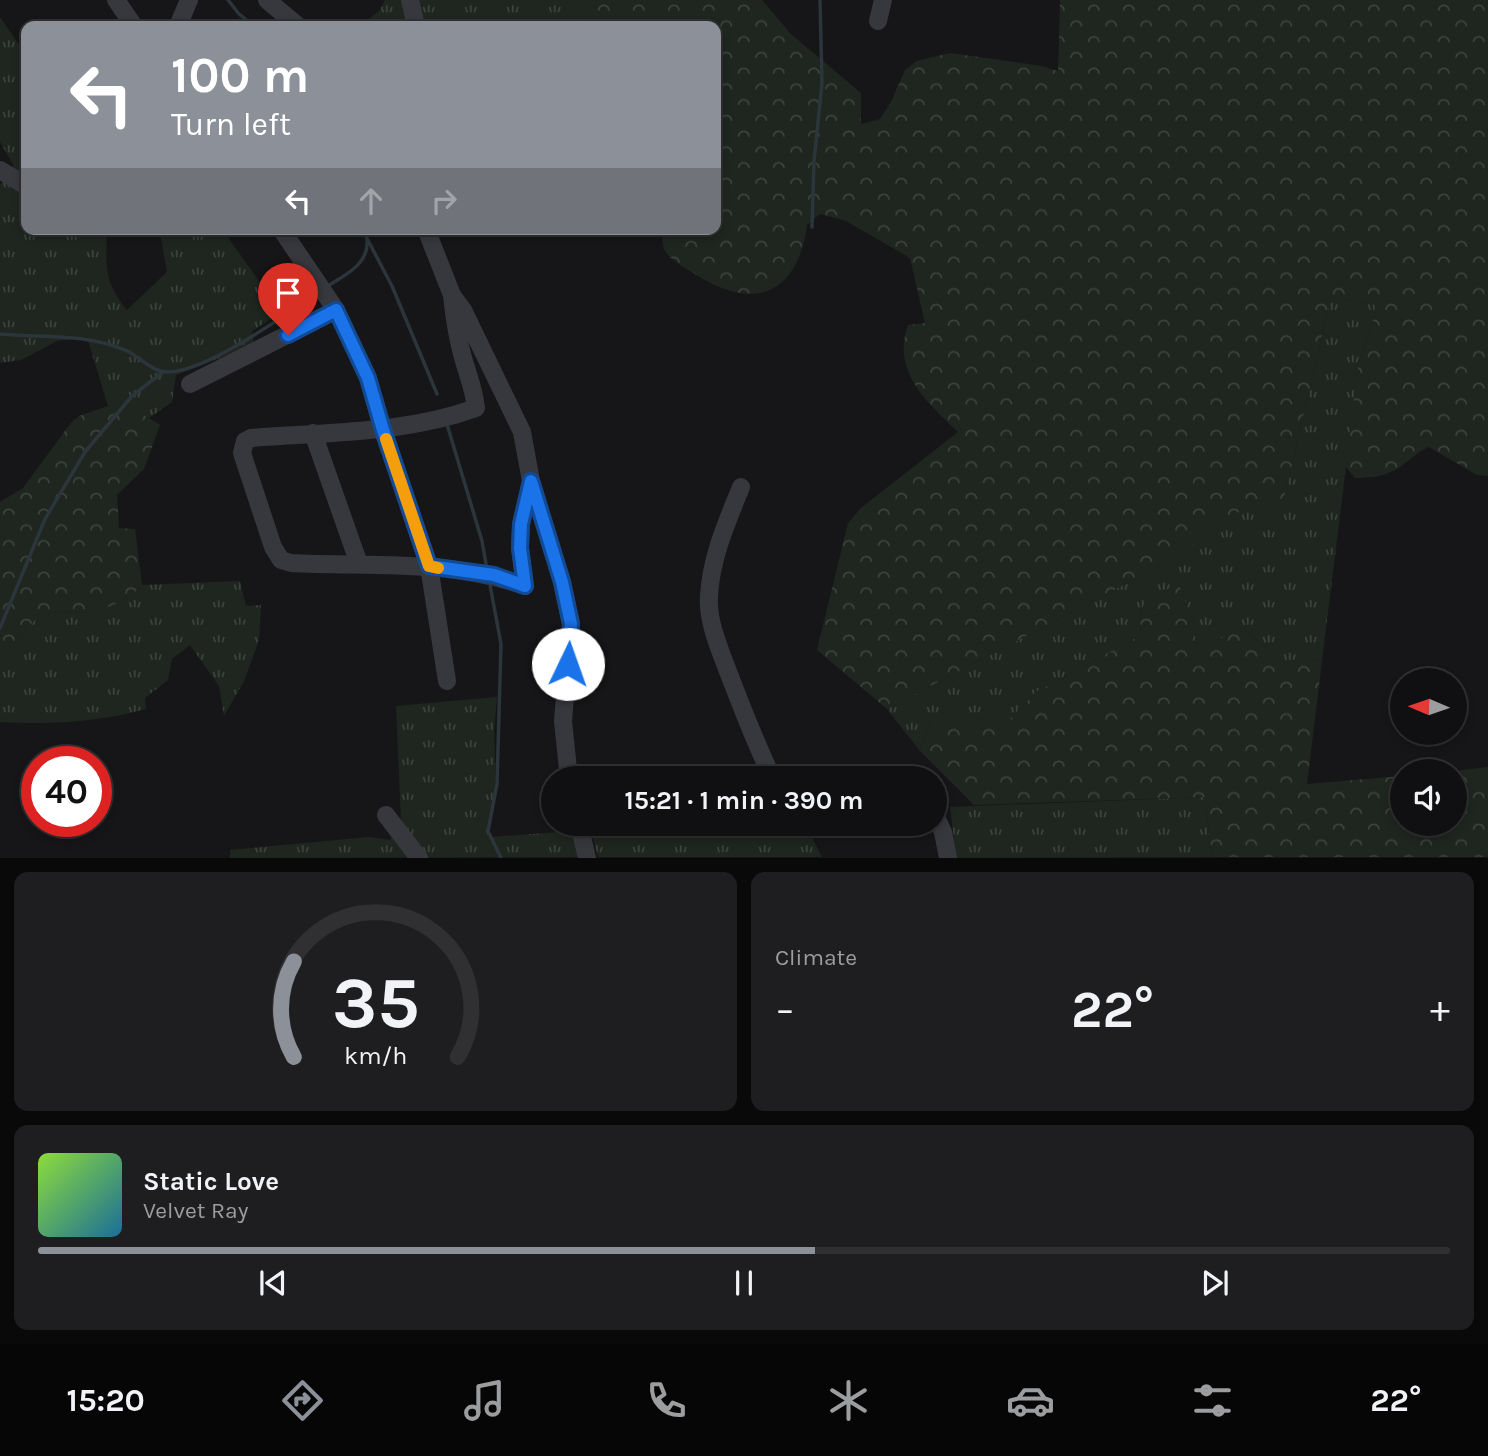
<!DOCTYPE html>
<html lang="en">
<head>
<meta charset="utf-8">
<style>
  :root { --surface:#101012; --page:#1e1e20; --text:#f1f3f6; --muted:#9c9d9f; --line:#303032; --accent:#8c9099 }
  body { margin:0; font-family:Karla,sans-serif; background:var(--page); color:var(--text); height:100vh; display:flex; flex-direction:column; font-size:26px; white-space:nowrap }
  * { box-sizing:border-box; margin:0 }
  p { font-size:23px; color:var(--muted) }
  .icon { flex:none; width:38px; height:38px; fill:none; stroke:currentColor; stroke-width:2; stroke-linecap:round; stroke-linejoin:round }
  .map { position:relative; height:858px; overflow:hidden }
  .side { display:flex; flex-direction:column; gap:14px; padding:14px; background:#09090a; flex:1 }
  .side>* { flex:none }
  .banner { position:absolute; left:21px; top:21px; width:700px; height:214px; border-radius:14px; box-shadow:0 4px 10px #0003,0 0 0 2px var(--line); background:#8c9099; color:#fff; overflow:hidden }
  .needle { width:46px; rotate:272deg }
  .tools { position:absolute; left:1390px; top:668px; display:grid; gap:14px }
  .tools a { display:grid; place-items:center; width:77px; height:77px; border-radius:50%; background:var(--surface); box-shadow:0 4px 10px #0003,0 0 0 2px var(--line); font-size:35px }
  .speed { position:absolute; left:21px; top:746px; display:flex; gap:14px; font-size:35px; font-weight:700; text-align:center }
  .speed>* { display:grid; place-content:center; width:91px; height:91px; border-radius:50%; background:var(--surface); box-shadow:0 4px 10px #0003,0 0 0 2px var(--line); line-height:1 }
  .speed .limit { border:10px solid #d22; background:#fff; color:#111 }
  .pin { position:absolute; display:grid; place-items:center; width:60px; height:60px; color:#fff; margin:-72px -30px; border-radius:50% 50% 50% 0; rotate:-45deg; box-shadow:0 0 7px #0007 }
  .pin .icon { rotate:45deg }
  .me { position:absolute; width:77px; margin:-38px; rotate:3deg; stroke-linejoin:round; filter:drop-shadow(0 0 5px #0008) }
  .turn { display:flex; align-items:center; gap:24px; height:147px; padding:0 35px; font-size:32px }
  .turn .icon { width:91px; height:91px; stroke-width:2.5 }
  .turn b { display:block; font-size:49px; line-height:60px }
  .lanes { display:flex; align-items:center; height:66px; padding:0 35px; background:#0003; justify-content:center; gap:35px; direction:ltr }
  .lanes .off { opacity:.35 }
  .big { font-size:52px; font-weight:700; line-height:1.1 }
  .side .card { flex:1; display:flex; flex-direction:column; justify-content:center; gap:10px; min-width:0; padding:0 24px; border-radius:14px; background:var(--page) }
  .side .dial { align-items:center; gap:0 }
  .dial svg { height:182px; overflow:visible; fill:none; stroke:var(--line); stroke-width:7; stroke-linecap:round; text-anchor:middle }
  .dial text { fill:var(--text); stroke:none }
  .song { display:flex; align-items:center; gap:21px }
  .cover { width:84px; height:84px; border-radius:10px; background:linear-gradient(135deg,hsl(90 70% 55%),hsl(200 70% 35%)) }
  .played { height:7px; border-radius:4px; background:linear-gradient(90deg,var(--accent) 55%,var(--line) 55%) }
  .keys { display:flex; justify-content:space-around; direction:ltr }
  .heat { display:flex; justify-content:space-between; align-items:center; font-size:38px; direction:ltr }
  .side .tiles { flex:1; display:grid; gap:14px; grid-template-columns:1fr 1fr }
  .card:last-child { grid-column:span 2 }
  .trip { position:absolute; left:541px; top:766px; width:406px; height:70px; border-radius:35px; background:var(--surface); box-shadow:0 4px 10px #0003,0 0 0 2px var(--line); font-weight:700; line-height:70px; text-align:center }
  .tabs { display:flex; height:112px; justify-content:space-around; align-items:center; background:#060607; color:var(--muted) }
  .tabs .icon { width:49px; height:49px }
  .tabs .active { color:var(--accent) }
  .tabs b { font-size:32px; color:var(--text) }
  .map>svg:first-child { display:block }
</style>
</head>
<body>
<div class="map">
<svg width="1488" height="858" viewBox="0 0 1488 858">
  <defs>
    <pattern id="grass-tufts" width="24" height="20" patternUnits="userSpaceOnUse" patternTransform="scale(1.75)"><rect width="24" height="20" fill="#1e261f"/><path d="M3 7l-1-3M5 7V3M7 7l1-3M15 17l-1-3M17 17v-4M19 17l1-3" fill="none" stroke="#3c433d"/></pattern>
    <pattern id="forest-crowns" width="20" height="18" patternUnits="userSpaceOnUse" patternTransform="scale(1.75)"><rect width="20" height="18" fill="#1e261f"/><path d="M2 6a3 3 0 1 1 6 0M12 15a3 3 0 1 1 6 0" fill="none" stroke="#3c433d"/></pattern>
  </defs>
  <rect width="100%" height="100%" fill="#161618"/>
  <path fill="url(#grass-tufts)" d="M385 0H573L588 26H360L379 11Z
    M0 17 26 55V229H107C106 265 103 281 127 310L167 272 160 233 162 229H222L281 312 252 331 254 345 176 375 172 402 149 418 123 402 108 406 87 337 57 341 21 360 0 363V184L11 177 13 164 0 142Z
    M1331 297 1378 305 1359 362 1322 661 1302 657 1287 665 1241 627 1198 652 1192 621 1179 585C1150 597 1136 599 1141 635L1036 692 1007 722H930L920 751 887 709 1194 548 1188 527 1284 499Z
    M240 581 246 606 261 605 259 640 244 681 224 716 219 686 190 645 172 659 168 680 145 698 146 709C98 722 50 725 0 722V661C15 647 23 627 41 616 55 607 74 614 89 612 107 610 131 599 142 585Z
    M497 697 494 731 496 792 488 823 491 837 573 831 579 857 230 858V850L369 837 390 840 401 820 396 706Z
    M1205 797 1212 857 945 858 941 848 954 839 950 807Z
    M698 824H805L822 857H598L593 838Z"/>
  <path fill="url(#forest-crowns)" d="M573 0H762L791 34 861 93V124L880 119 891 102 905 70 917 61 950 53 1042 66 1058 71 1060 0H1488V476L1477 475 1429 447C1418 451 1410 460 1400 467 1387 476 1370 478 1355 478L1345 466 1359 362 1378 305 1331 297 1284 499 1189 527 1194 548 887 709 817 650 848 523 861 508 958 432C928 403 891 372 908 325L925 323 910 258 846 221 820 214 807 225C798 295 753 312 695 274 686 268 671 261 665 251 662 246 662 235 662 229H716V26H588Z
    M122 401 160 425 144 469 117 495 119 528 135 529 142 585C131 599 107 610 89 612 74 614 55 607 41 616 23 627 15 647 0 661V502L23 488 70 424 79 416Z
    M1179 584 1192 621 1198 651 1241 627 1287 665 1302 657 1322 661 1307 784 1402 776V824H1454V772H1446L1488 767V857H1212L1205 797 974 805 920 751 930 722H1007L1036 692 1141 635C1137 599 1149 597 1179 584Z"/>
  <g fill="none" stroke-linecap="round" stroke-linejoin="round">
    <path stroke="#2c353c" stroke-width="3.5" d="M228 0 239 14 254 26
      M812 227 814 161 822 83 820 0
      M362 229 392 286 437 394
      M328 286C345 275 369 264 367 241
      M0 334C41 338 88 333 127 351 140 357 153 373 169 372 208 371 285 315 319 292
      M446 421 482 541 486 564
      M490 585 501 644 497 784 488 831 501 858
      M0 628 45 519 85 452 132 396 163 372"/>
    <path stroke="#37383d" stroke-width="18" d="M116 0 134 26
      M267 0 298 26
      M410 0 416 26
      M878 21 883 0
      M178 26 189 0
      M0 170 26 186
      M281 229 336 310 368 378 383 430 429 566 447 681
      M426 229 452 295 463 310 522 432 531 481 562 582 571 624 563 721 569 779
      M452 295C454 315 457 335 462 354 467 373 474 388 476 408 404 434 326 432 251 438L245 441 242 453 273 547 281 560 291 563C370 567 449 559 525 586L520 548 521 524 531 481
      M190 384 336 310
      M313 433 359 564
      M741 487C727 522 711 557 709 596 707 621 720 650 729 674 743 710 756 745 773 779
      M934 813 943 832 948 858
      M386 815 419 858
      M579 824 587 858"/>
  </g>
  <g fill="none" stroke-linecap="round" stroke-linejoin="round">
    <defs>
      <path id="route" d="M288 335 336 310 368 378 383 430 429 566 494 575 525 586 520 548 521 524 531 481 562 582 571 624 568 664"/>
    </defs>
    <use href="#route" stroke="#114b97" stroke-width="18"/>
    <use href="#route" stroke="#1a73e8" stroke-width="12"/>
    <path stroke="#f59e0b" stroke-width="12" d="M386 439 429 566 438 568"/>
  </g>
</svg>
<div class="tools">
<a><svg class="needle" viewBox="-14 -14 28 28"><path d="M0-13l5 13h-10z" fill="#e53935"/><path d="M0 13l5-13h-10z" fill="#9c9d9f"/></svg></a>
<a><svg class="icon" aria-label="sound" viewBox="0 0 24 24"><path d="M4 9h4l5-4v14l-5-4H4zM17 9q2 3 0 6"/></svg></a>
</div>
<div class="speed"><div class="limit">40</div></div>
<div class="pin" style="left:288px;top:335px;background:#d93025"><svg class="icon" aria-label="arrive" viewBox="0 0 24 24"><path d="M6 21V4h12l-3 4 3 4H6"/></svg></div>
<svg class="me" style="left:568px;top:664px" viewBox="-20 -20 40 40"><circle r="19" fill="#fff"/><path d="M0-13L10 11 0 6-10 11z" fill="#1a73e8"/></svg>
<div class="trip">15:21 · 1 min · 390 m</div>
<div class="banner">
<div class="turn"><svg class="icon" aria-label="left" viewBox="0 0 24 24"><path d="M17 20v-9H6M10 6l-5 5 5 5"/></svg><div><b>100 m</b>Turn left</div></div>
<div class="lanes"><svg class="icon" aria-label="left" viewBox="0 0 24 24"><path d="M17 20v-9H6M10 6l-5 5 5 5"/></svg><svg class="icon off" aria-label="ahead" viewBox="0 0 24 24"><path d="M12 20V5M6 11l6-6 6 6"/></svg><svg class="icon off" aria-label="right" viewBox="0 0 24 24"><path d="M7 20v-9h11M14 6l5 5-5 5"/></svg></div>
</div>
</div>
<section class="side">
<div class="tiles">
<div class="card dial"><svg viewBox="0 0 100 80">
<path d="M14 69A42 42 0 1 1 86 69"/>
<path d="M14 69A42 42 0 0 1 14 27" stroke="#8c9099"/>
<text x="50" y="56" font-size="32" font-weight="700">35</text>
<text x="50" y="72" font-size="11">km/h</text>
</svg></div>
<div class="card"><p>Climate</p>
<div class="heat"><a>−</a><b class="big">22°</b><a>+</a></div>
</div>
<div class="card">
<div class="song"><i class="cover"></i><div><b>Static Love</b><p>Velvet Ray</p></div></div>
<div class="played"></div>
<div class="keys"><svg class="icon" aria-label="previous" viewBox="0 0 24 24"><path d="M18 5L8 12l10 7zM5 5v14"/></svg><svg class="icon" aria-label="pause" viewBox="0 0 24 24"><path d="M8 5v14M16 5v14"/></svg><svg class="icon" aria-label="next" viewBox="0 0 24 24"><path d="M6 5l10 7-10 7zM19 5v14"/></svg></div>
</div>
</div>
</section>
<nav class="tabs">
<b>15:20</b>
<svg class="icon active" aria-label="directions" viewBox="0 0 24 24"><path d="M12 3l9 9-9 9-9-9zM9 14v-3h6M13 9l2 2-2 2"/></svg>
<svg class="icon" aria-label="music" viewBox="0 0 24 24"><path d="M9 18V5l10-2v13"/><circle cx="6" cy="18" r="3"/><circle cx="16" cy="16" r="3"/></svg>
<svg class="icon" aria-label="phone" viewBox="0 0 24 24"><path d="M5 4h4l2 5-3 2q2 4 5 5l2-3 5 2v4C11 20 4 13 5 4z"/></svg>
<svg class="icon" aria-label="climate" viewBox="0 0 24 24"><path d="M12 3v18M4 7l16 10M4 17L20 7"/></svg>
<svg class="icon" aria-label="car" viewBox="0 0 24 24"><path d="M5 17H2v-5l4-1 3-4h7l3 4 3 1v5h-3M9 17h6M6 11h13"/><circle cx="7" cy="17" r="2"/><circle cx="17" cy="17" r="2"/></svg>
<svg class="icon" aria-label="filters" viewBox="0 0 24 24"><path d="M4 7h16M4 17h16"/><circle cx="9" cy="7" r="2"/><circle cx="15" cy="17" r="2"/></svg>
<b>22°</b>
</nav>
</body>
</html>
